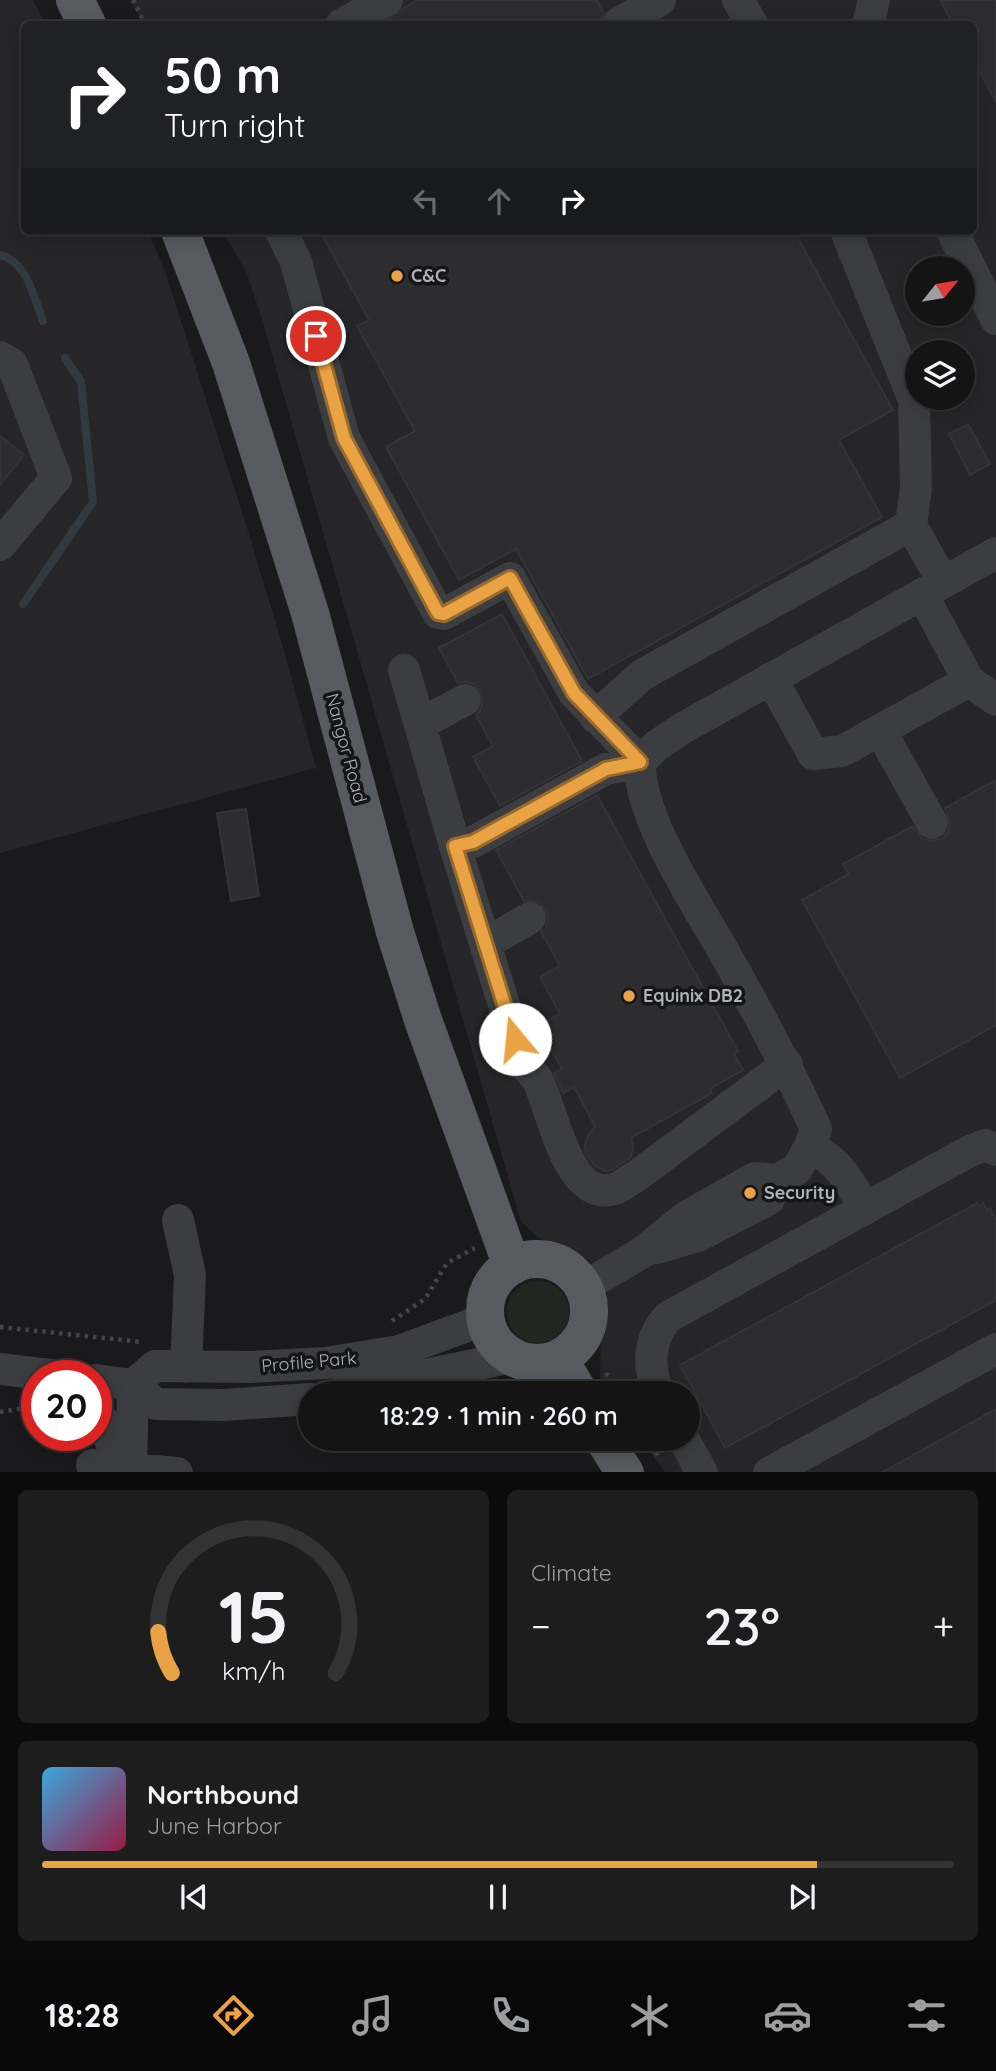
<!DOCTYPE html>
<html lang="en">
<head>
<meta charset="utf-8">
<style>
  :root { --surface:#141415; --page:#1d1d1e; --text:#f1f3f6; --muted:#9d9ea0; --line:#333334; --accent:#eaa344 }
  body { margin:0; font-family:Quicksand,sans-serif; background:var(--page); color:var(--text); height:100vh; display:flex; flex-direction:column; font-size:26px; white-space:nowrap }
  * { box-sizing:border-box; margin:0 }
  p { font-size:23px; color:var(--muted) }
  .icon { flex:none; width:38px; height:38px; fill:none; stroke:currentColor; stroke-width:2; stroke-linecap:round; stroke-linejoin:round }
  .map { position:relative; height:1472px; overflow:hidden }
  .panel { display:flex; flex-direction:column; gap:18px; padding:18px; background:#0b0b0c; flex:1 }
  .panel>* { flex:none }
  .top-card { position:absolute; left:21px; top:21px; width:956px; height:214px; border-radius:10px; box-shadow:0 4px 18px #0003,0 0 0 2px var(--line); background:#202124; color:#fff; overflow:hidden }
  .needle { width:46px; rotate:60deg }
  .controls { position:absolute; left:905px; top:256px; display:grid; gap:14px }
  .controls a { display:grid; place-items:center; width:70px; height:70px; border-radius:50%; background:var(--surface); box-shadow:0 4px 18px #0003,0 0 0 2px var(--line); font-size:35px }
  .speed { position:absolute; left:21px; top:1360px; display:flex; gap:14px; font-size:35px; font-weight:700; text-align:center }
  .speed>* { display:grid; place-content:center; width:91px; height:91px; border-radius:50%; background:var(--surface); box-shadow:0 4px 18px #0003,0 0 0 2px var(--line); line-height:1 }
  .speed .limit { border:10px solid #d22; background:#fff; color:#111 }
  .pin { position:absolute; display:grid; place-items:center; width:60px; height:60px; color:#fff; margin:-30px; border:4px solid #fff; border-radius:50%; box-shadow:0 2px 7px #0007 }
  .me { position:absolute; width:77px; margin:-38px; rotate:343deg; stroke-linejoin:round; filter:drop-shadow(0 0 5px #0008) }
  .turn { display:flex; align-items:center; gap:24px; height:147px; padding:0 28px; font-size:32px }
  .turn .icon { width:91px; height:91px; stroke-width:2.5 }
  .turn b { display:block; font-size:49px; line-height:60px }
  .lanes { display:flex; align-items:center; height:66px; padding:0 28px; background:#0003; justify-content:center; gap:35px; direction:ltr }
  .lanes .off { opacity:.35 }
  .big { font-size:52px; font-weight:600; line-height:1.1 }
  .panel .widget { flex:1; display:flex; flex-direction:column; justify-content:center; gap:10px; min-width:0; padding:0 24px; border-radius:10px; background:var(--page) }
  .panel .dial { align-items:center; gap:0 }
  .dial svg { height:182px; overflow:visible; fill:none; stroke:var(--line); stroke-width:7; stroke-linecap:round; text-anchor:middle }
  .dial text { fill:var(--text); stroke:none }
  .song { display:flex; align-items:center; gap:21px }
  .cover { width:84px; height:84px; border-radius:10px; background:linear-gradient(135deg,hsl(200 70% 55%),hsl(340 70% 35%)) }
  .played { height:7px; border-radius:4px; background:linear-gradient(90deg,var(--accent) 85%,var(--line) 85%) }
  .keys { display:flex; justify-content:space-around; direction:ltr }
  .heat { display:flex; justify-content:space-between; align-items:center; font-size:38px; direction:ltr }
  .panel .tiles { flex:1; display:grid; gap:18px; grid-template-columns:1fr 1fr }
  .widget:last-child { grid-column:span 2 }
  .trip { position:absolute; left:298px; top:1381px; width:402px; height:70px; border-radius:35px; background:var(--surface); box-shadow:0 4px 18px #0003,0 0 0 2px var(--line); font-weight:600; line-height:70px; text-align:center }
  .menu { display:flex; height:112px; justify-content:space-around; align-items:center; background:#080808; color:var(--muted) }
  .menu .icon { width:49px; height:49px }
  .menu .selected { color:var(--accent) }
  .menu b { font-size:32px; color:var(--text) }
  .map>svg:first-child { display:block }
</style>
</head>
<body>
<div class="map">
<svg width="996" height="1473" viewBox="0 0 996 1473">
  <rect width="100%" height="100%" fill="#1a1a1c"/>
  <path fill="#262629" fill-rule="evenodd" d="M0 0H33L45 24H24V231H148L165 271 247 528 285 654 316 768 0 853Z
    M131 0H996V1472H665L640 1439 688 1438V1393H607L600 1383 601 1323 607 1292 589 1260 571 1250 550 1247 521 1222 261 316 247 274 223 231H973V24H143ZM917 268H962V313H917ZM917 352H962V397H917Z"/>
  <path fill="#202720" d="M507 1312a31 31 0 1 1 62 0a31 31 0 1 1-62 0Z"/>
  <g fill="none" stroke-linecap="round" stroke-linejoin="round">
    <path stroke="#303a40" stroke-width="8" d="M0 255C27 261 34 298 43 321
      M23 604 93 502 81 382 65 358"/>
  </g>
  <path fill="#2d2d30" stroke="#343438" stroke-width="2" d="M417 0H597L604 13 601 24H380Z
    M940 0H996V102L973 60V24H953Z
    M320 231H794L893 410 839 440 882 517 588 679 516 549 459 580 386 447 415 431 357 326 369 320Z
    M968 424 990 464 970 475 949 434Z
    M0 436 24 455 0 485Z
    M502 614 582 761 500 806 473 757 493 746 476 715 481 709 483 701 481 692 474 684 466 682 458 683 439 648Z
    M996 780V1025L900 1078 802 900 849 874 843 864 913 826 923 839 932 841 942 839 948 832 950 824 945 808Z
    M597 795 738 1051 734 1054 743 1070 710 1089 712 1093 632 1137 633 1150 630 1158 612 1170 605 1171 595 1166 586 1154 585 1145 588 1135 595 1126 574 1087 563 1093 554 1073 562 1069 538 1026 560 1014 540 977 560 966 541 932 546 927 548 919 546 910 539 902 524 901 496 850Z
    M246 809 259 896 231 901 217 813Z
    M977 1203 978 1206 983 1203 987 1210 990 1208 996 1220V1300L725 1448 680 1365Z
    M996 1409V1473H881Z"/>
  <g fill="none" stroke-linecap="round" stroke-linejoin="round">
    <path stroke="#414448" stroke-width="4.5" stroke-dasharray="3.5 5" stroke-linecap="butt" d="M133 0 145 24
      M392 1321 425 1299 447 1263 475 1248
      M0 1327 142 1342
      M606 1373 616 1386 618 1393
      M498 1390 517 1393
      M0 1412 37 1406
      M647 1438 659 1458"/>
    <path stroke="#3b3d41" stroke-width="32" d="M738 0 752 24
      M619 23 660 0
      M342 24 387 0
      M868 24 874 0
      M281 231 296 262 344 438 438 613 444 614 510 578 574 693 640 762
      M952 231 996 319
      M0 357 12 364 56 478 0 545
      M911 525 943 582
      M404 670 455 846 522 1063C527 1068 533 1073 537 1079 553 1108 566 1203 615 1189 622 1186 631 1179 638 1175L787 1064
      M771 678 813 754 842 751 969 681 922 594
      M969 681 996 700
      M595 717 642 675 911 525 916 488 914 400 846 231
      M420 724 465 700
      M880 730 932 823
      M455 846 473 842 606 769 640 762
      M486 943 530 918
      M810 1146C840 1163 849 1180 865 1209
      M178 1220 190 1275 186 1367
      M657 1248 698 1236 769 1199 777 1180
      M584 1287 643 1252 686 1217 755 1178 777 1180 797 1169 810 1146 816 1129C790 1071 760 1016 729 961 701 910 638 819 640 762L656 746 683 728 996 553
      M0 1369 57 1376
      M96 1380 133 1385 156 1404 223 1405 310 1399
      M133 1385 155 1366 251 1367 326 1363 399 1351 486 1319
      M339 1393 512 1357
      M658 1393C648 1366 648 1339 668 1317L968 1152 985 1145 996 1150
      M96 1410C108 1428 115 1445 113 1467
      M683 1438 702 1473
      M92 1465 177 1473
      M131 1469 133 1385
      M769 1473 996 1349"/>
    <path stroke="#575a60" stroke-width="38" d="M75 0 87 24
      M180 231 231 363 310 613 395 932 423 1020 512 1266
      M485 1311a52 52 0 1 1 104 0a52 52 0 1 1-104 0Z
      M559 1359 579 1393
      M603 1438 625 1473"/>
  </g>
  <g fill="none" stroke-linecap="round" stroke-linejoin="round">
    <defs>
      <path id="route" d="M316 336 344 438 438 613 444 614 510 578 574 693 640 762 606 769 473 842 455 846 515 1039"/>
    </defs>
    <use href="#route" stroke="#986a2c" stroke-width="18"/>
    <use href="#route" stroke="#eaa344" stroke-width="12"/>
  </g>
  <g fill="#eaa344" stroke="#151517" stroke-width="2.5">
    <circle cx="397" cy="276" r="7"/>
    <circle cx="629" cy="996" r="7"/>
    <circle cx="750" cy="1193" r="7"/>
  </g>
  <g text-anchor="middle" stroke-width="7" stroke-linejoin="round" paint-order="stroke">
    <g font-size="18" font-weight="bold" fill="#adb3bb" stroke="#151517" text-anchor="start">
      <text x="411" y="282">C&amp;C</text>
      <text x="643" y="1002">Equinix DB2</text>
      <text x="764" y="1199">Security</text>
    </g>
    <g font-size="18" fill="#adb3bb" stroke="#151517">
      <text transform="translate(346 748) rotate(75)" y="6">Nangor Road</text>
      <text transform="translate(309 1362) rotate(-5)" y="6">Profile Park</text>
    </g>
  </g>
</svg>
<div class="controls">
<a><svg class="needle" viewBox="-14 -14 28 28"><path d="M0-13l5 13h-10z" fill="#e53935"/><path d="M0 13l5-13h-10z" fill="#9d9ea0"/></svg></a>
<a><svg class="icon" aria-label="layers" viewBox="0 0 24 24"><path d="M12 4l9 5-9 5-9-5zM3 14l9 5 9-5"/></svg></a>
</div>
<div class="speed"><div class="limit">20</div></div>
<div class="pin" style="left:316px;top:336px;background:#d93025"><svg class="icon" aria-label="arrive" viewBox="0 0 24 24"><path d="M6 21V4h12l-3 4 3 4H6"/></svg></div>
<svg class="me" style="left:515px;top:1039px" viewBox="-20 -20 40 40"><circle r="19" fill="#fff"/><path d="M0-13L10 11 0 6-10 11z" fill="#eaa344"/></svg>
<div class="trip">18:29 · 1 min · 260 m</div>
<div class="top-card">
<div class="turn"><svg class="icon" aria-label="right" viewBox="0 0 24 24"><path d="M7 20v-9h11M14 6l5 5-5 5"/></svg><div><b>50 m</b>Turn right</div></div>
<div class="lanes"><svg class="icon off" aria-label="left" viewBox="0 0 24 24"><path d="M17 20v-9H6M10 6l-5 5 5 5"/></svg><svg class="icon off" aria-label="ahead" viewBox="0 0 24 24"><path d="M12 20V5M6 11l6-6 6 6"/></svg><svg class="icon" aria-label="right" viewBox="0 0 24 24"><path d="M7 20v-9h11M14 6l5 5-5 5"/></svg></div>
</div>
</div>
<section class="panel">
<div class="tiles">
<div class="widget dial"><svg viewBox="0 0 100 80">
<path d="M14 69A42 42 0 1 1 86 69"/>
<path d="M14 69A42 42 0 0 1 8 51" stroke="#eaa344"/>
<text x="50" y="56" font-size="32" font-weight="700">15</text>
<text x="50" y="72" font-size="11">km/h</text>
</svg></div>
<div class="widget"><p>Climate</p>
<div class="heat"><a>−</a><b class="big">23°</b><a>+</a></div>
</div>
<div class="widget">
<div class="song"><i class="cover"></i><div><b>Northbound</b><p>June Harbor</p></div></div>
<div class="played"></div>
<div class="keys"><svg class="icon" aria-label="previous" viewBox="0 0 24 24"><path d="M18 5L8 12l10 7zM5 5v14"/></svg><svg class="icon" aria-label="pause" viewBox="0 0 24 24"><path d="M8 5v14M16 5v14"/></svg><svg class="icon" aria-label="next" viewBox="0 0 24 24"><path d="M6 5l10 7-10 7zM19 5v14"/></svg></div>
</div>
</div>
</section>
<nav class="menu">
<b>18:28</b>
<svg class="icon selected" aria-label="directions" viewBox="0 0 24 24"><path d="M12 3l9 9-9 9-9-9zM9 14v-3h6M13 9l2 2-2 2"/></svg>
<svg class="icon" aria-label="music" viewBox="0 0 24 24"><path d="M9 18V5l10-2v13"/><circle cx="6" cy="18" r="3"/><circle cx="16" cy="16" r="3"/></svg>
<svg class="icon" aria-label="phone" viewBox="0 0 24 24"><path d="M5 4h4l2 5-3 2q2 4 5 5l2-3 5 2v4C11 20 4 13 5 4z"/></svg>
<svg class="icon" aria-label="climate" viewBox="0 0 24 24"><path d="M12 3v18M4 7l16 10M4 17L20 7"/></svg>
<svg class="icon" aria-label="car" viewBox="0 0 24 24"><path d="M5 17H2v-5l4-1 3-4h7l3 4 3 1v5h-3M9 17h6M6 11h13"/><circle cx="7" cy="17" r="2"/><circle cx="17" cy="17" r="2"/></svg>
<svg class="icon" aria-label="filters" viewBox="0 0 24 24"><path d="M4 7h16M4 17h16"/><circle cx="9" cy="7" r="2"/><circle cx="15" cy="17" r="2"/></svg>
</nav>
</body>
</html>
